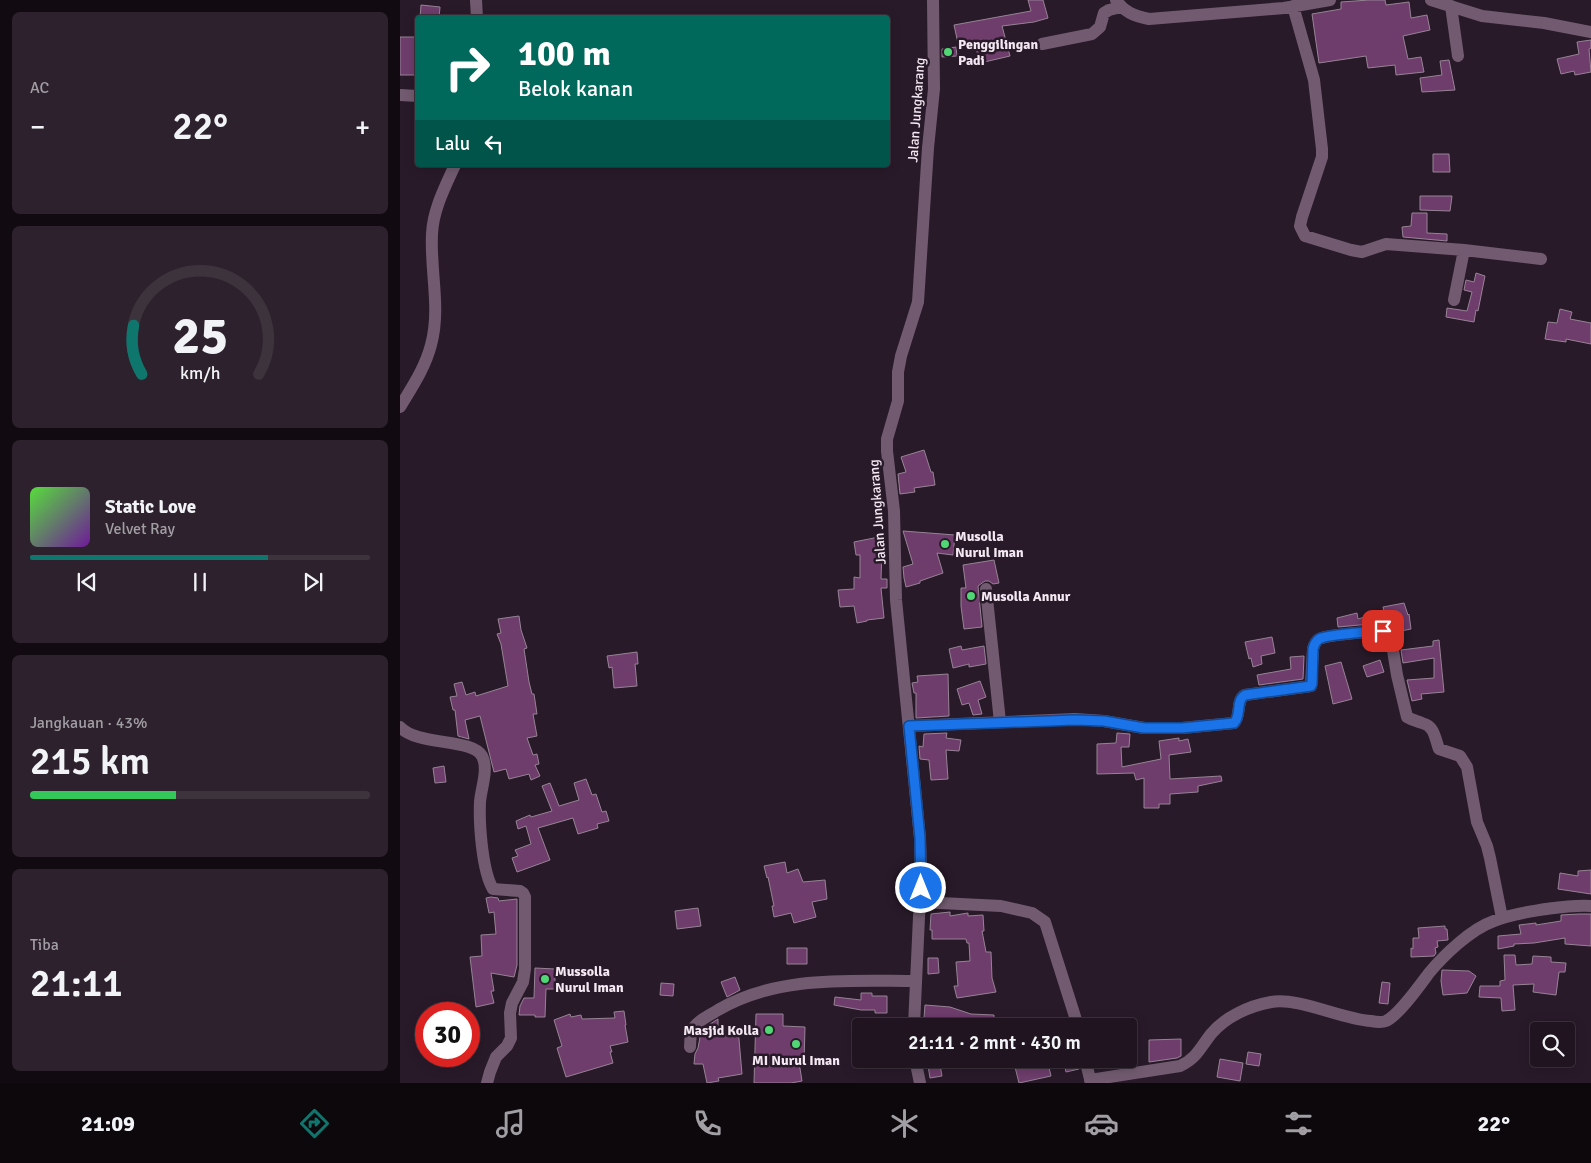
<!DOCTYPE html>
<html lang="id">
<head>
<meta charset="utf-8">
<style>
  :root { --surface:#1f141f; --page:#2c212c; --text:#f1f3f6; --muted:#a19ea4; --line:#3c333d; --accent:#0f766e }
  body { margin:0; font-family:Signika,sans-serif; background:var(--page); color:var(--text); height:100vh; display:flex; flex-direction:column; font-size:19px; white-space:nowrap }
  * { box-sizing:border-box; margin:0 }
  p { font-size:16px; color:var(--muted) }
  .icon { flex:none; width:28px; height:28px; fill:none; stroke:currentColor; stroke-width:2; stroke-linecap:round; stroke-linejoin:round }
  .map { position:relative; flex:1; overflow:hidden }
  .drawer { display:flex; flex-direction:column; gap:12px; padding:12px; background:#110b11; width:400px }
  .drawer>* { flex:none }
  .guide { position:absolute; left:15px; top:15px; width:475px; height:152px; border-radius:5px; box-shadow:0 2px 12px #0003,0 0 0 1px var(--line); background:#00695c; color:#fff; overflow:hidden }
  .fabs { position:absolute; left:1130px; top:1022px; display:grid; gap:10px }
  .fabs a { display:grid; place-items:center; width:45px; height:45px; border-radius:5px; background:var(--surface); box-shadow:0 2px 12px #0003,0 0 0 1px var(--line); font-size:25px }
  .speed { position:absolute; left:15px; top:1002px; display:flex; gap:10px; font-size:25px; font-weight:700; text-align:center }
  .speed>* { display:grid; place-content:center; width:65px; height:65px; border-radius:50%; background:var(--surface); box-shadow:0 2px 12px #0003,0 0 0 1px var(--line); line-height:1 }
  .speed .limit { border:8px solid #d22; background:#fff; color:#111 }
  .pin { position:absolute; display:grid; place-items:center; width:42px; height:42px; color:#fff; margin:-21px; border-radius:10px; box-shadow:0 2px 8px #0006 }
  .me { position:absolute; width:55px; margin:-28px; rotate:0deg; stroke-linejoin:round; filter:drop-shadow(0 0 4px #0008) }
  .turn { display:flex; align-items:center; gap:18px; height:105px; padding:0 20px; font-size:22px }
  .turn .icon { width:65px; height:65px; stroke-width:2.5 }
  .turn b { display:block; font-size:35px; line-height:42px }
  .then { display:flex; align-items:center; height:48px; padding:0 20px; background:#0003; gap:10px; font-size:19px }
  .big { font-size:38px; font-weight:600; line-height:1.1 }
  .drawer .card { flex:1; display:flex; flex-direction:column; justify-content:center; gap:8px; min-width:0; padding:0 18px; border-radius:8px; background:var(--page) }
  .drawer .dial { align-items:center; gap:0 }
  .dial svg { height:130px; overflow:visible; fill:none; stroke:var(--line); stroke-width:7; stroke-linecap:round; text-anchor:middle }
  .dial text { fill:var(--text); stroke:none }
  .song { display:flex; align-items:center; gap:15px }
  .cover { width:60px; height:60px; border-radius:8px; background:linear-gradient(135deg,hsl(110 70% 55%),hsl(280 70% 35%)) }
  .played { height:5px; border-radius:2px; background:linear-gradient(90deg,var(--accent) 70%,var(--line) 70%) }
  .keys { display:flex; justify-content:space-around; direction:ltr }
  .heat { display:flex; justify-content:space-between; align-items:center; font-size:28px; direction:ltr }
  .charge { height:8px; border-radius:4px; background:linear-gradient(90deg,#34c759 43%,var(--line) 0) }
  .trip { position:absolute; left:452px; top:1018px; width:285px; height:50px; border-radius:5px; background:var(--surface); box-shadow:0 2px 12px #0003,0 0 0 1px var(--line); font-weight:600; line-height:50px; text-align:center }
  .dock { display:flex; height:80px; justify-content:space-around; align-items:center; background:#0c080c; color:var(--muted) }
  .dock .icon { width:35px; height:35px }
  .dock .current { color:var(--accent) }
  .dock b { font-size:22px; color:var(--text) }
  main { display:flex; flex:1; min-height:0 }
  .map>svg:first-child { display:block }
</style>
</head>
<body>
<main>
<section class="drawer">
<div class="card"><p>AC</p>
<div class="heat"><a>−</a><b class="big">22°</b><a>+</a></div>
</div>
<div class="card dial"><svg viewBox="0 0 100 80">
<path d="M14 69A42 42 0 1 1 86 69"/>
<path d="M14 69A42 42 0 0 1 9 39" stroke="#0f766e"/>
<text x="50" y="56" font-size="32" font-weight="700">25</text>
<text x="50" y="72" font-size="11">km/h</text>
</svg></div>
<div class="card">
<div class="song"><i class="cover"></i><div><b>Static Love</b><p>Velvet Ray</p></div></div>
<div class="played"></div>
<div class="keys"><svg class="icon" aria-label="previous" viewBox="0 0 24 24"><path d="M18 5L8 12l10 7zM5 5v14"/></svg><svg class="icon" aria-label="pause" viewBox="0 0 24 24"><path d="M8 5v14M16 5v14"/></svg><svg class="icon" aria-label="next" viewBox="0 0 24 24"><path d="M6 5l10 7-10 7zM19 5v14"/></svg></div>
</div>
<div class="card"><p>Jangkauan · 43%</p><b class="big">215 km</b><div class="charge"></div></div>
<div class="card"><p>Tiba</p><b class="big">21:11</b></div>
</section>
<div class="map">
<svg width="1191" height="1083" viewBox="0 0 1191 1083">
  <rect width="100%" height="100%" fill="#291a29"/>
  <path fill="#6e3d6c" stroke="#968395" d="M628 0H643L648 18 634 22 602 26 610 56 580 63 575 44 559 48 554 25 631 11Z
    M969 0H985L986 5 1009 2 1011 18 1027 15 1030 30 1003 36 1008 59 1021 57 1024 72 996 75 995 65 968 68 966 56 919 63 912 14 941 9V2Z
    M21 5 40 7 39 18H20Z
    M0 37H18V75H0Z
    M1191 40V48L1189 49 1191 72 1175 75 1174 71 1161 74 1157 59 1179 54 1177 42Z
    M556 47 557 56 542 57V49Z
    M1049 60 1055 90 1022 92 1020 78 1042 75 1040 61Z
    M1033 154H1049L1050 172H1033Z
    M1020 196H1052L1050 211 1020 210Z
    M1012 213H1027V233L1047 234V241L1003 237 1002 227 1011 226Z
    M1076 273 1085 276 1078 311 1076 310 1074 322 1046 317 1047 308 1067 311 1072 292 1064 290 1066 280 1074 282Z
    M1160 309 1172 312 1170 319 1191 323V344L1166 339V342L1145 339 1148 322 1157 323Z
    M524 450 531 472H533L535 485 514 488 515 492 500 494 498 474 506 472 501 457Z
    M503 531 555 535 553 555 537 553 543 573 520 581V583L506 587 504 578 503 567 513 564Z
    M484 536 485 549 482 550 481 579H487V588H481L484 618 467 620V621L457 623 454 606 440 607 438 590 454 589V577L460 578V555H456L454 542Z
    M594 560 599 583 593 584 589 581H585L578 586 582 627 564 629 561 606V588H566L563 565Z
    M1004 603 1008 615 1009 614 1011 629 996 632 989 625 987 615H985L983 607Z
    M957 613 958 619 968 616 970 624 938 627 937 618Z
    M119 616 121 630 127 648 124 649 129 682 132 694H134L137 714H133L137 736 127 738 133 755 137 754 139 764 135 765 140 776 131 780 129 774 109 779 106 769 94 772 80 716 65 720 69 739 58 736 55 710H53L50 697 57 696 54 684 62 682 66 695 75 692 76 696 108 686 101 644 97 634 101 633 98 619Z
    M872 637 875 653 861 656 862 664 853 667 851 658 849 659 845 642Z
    M1039 640 1044 692 1021 694 1022 699 1012 701 1007 680 1034 678V658L1003 663 1001 650 1033 646V641Z
    M561 646 562 650 584 646 586 664 569 667V664L553 668 549 649Z
    M237 652 238 664H235L237 686 214 688 212 667 209 668 207 656Z
    M904 656 903 679 859 685 857 675 891 669 890 657Z
    M980 660 984 672 967 677 963 666Z
    M941 662 952 699 933 704 925 666Z
    M548 674 549 716 516 718V693H514L512 683 518 682 517 676Z
    M580 681 586 697 578 700 582 714 573 715 569 703 562 705 557 689Z
    M547 733 546 738 561 740 559 751 546 750 548 779 531 780 529 760 520 759 519 746 523 747 524 734Z
    M717 733 730 734 729 747H721L722 767 761 759 759 741 779 738V741L788 739 791 752 769 755 770 779 821 776 822 781 798 786V792L770 794V804H759V808H744V778L736 780 734 773 697 774V744L716 743Z
    M44 766 46 782 35 783 33 768Z
    M186 779 192 795 196 794 202 812 206 811 209 821 197 824 198 828 178 834 173 818 138 828 150 860 117 872 112 858 118 856 115 850 131 844 126 826 118 829 116 821 130 815 131 817 152 811 142 786 150 783 159 806 179 800 174 783Z
    M385 862 387 873 398 869 403 882 425 880 427 899 412 902 416 917 394 923 391 913 374 917 372 906H374L368 877 367 878 364 866Z
    M1191 870V894L1158 889 1160 873 1178 876V871Z
    M91 897 98 898 99 901 117 899V965L114 977 91 973 94 991H91L94 1003 76 1007 70 957 82 956 81 935 96 934 94 912 89 913 86 898Z
    M298 908 301 926 277 929 275 911Z
    M550 912V916L568 913V916L583 915 584 931H582L586 952H591L592 978 596 992 557 998 554 986H558L556 962 570 961 569 943H567L566 939H532V930H530L531 914Z
    M1179 914H1191V946L1165 944V938L1134 943 1114 944V946L1098 949V936L1121 934 1119 925 1136 923V925L1161 921V915Z
    M1045 926V929H1047L1048 940 1037 941 1038 947 1035 948 1036 953 1034 956 1011 957V948L1013 949V938H1019L1018 928Z
    M387 948H407V964H387Z
    M1104 955H1115L1116 965 1132 964 1133 956 1151 957V962L1166 963 1165 972H1159L1156 995 1133 992 1134 984 1113 985 1115 1010 1102 1011 1101 998 1079 997 1080 986H1100V981L1105 980Z
    M528 958H538L539 973 528 974Z
    M135 968 155 969V989H146L145 1017H135V1015H119L120 1006 124 998H134Z
    M1042 970 1069 971 1076 976 1067 993 1043 995 1041 981Z
    M335 977 340 990 327 997 321 982Z
    M982 982 990 983 988 1004 979 1003Z
    M261 983 274 984 273 996 260 995Z
    M461 993H472V996H487V1013H475V1010H461L434 1005 435 997 461 1000Z
    M525 1005 550 1007 571 1014 594 1015V1024L570 1023 569 1025 556 1021 540 1020V1026H530L531 1018H524Z
    M224 1011 226 1025H225L228 1042 210 1046 212 1052H210L213 1063 166 1077 157 1048 162 1046 154 1020 170 1014 171 1017 181 1015 182 1019 215 1018 214 1012Z
    M356 1014H383V1026L405 1027 404 1062H399L402 1081 391 1083H354Z
    M318 1019V1029L338 1028 342 1074 318 1078 319 1081 307 1083 303 1064H294L295 1054 298 1048 301 1032 310 1031V1024Z
    M781 1039V1056L777 1058 749 1062V1040Z
    M848 1052 861 1054 859 1066 846 1064Z
    M527 1059H539L542 1076 530 1078Z
    M647 1059 651 1076 619 1083 615 1067Z
    M663 1059H677L679 1069 666 1072Z
    M820 1059 843 1063 840 1081 817 1077Z"/>
  <g fill="none" stroke-linecap="round" stroke-linejoin="round">
    <path stroke="#725b70" stroke-width="12" d="M76 0 77 18
      M716 0C724 12 734 16 749 19L884 8 930 0
      M1031 0 1082 16 1144 23 1191 32
      M893 6 914 80 922 149V157L902 217 900 226 905 236 951 250 962 252 986 244 1064 250 1141 259
      M1051 6 1058 56
      M642 44 692 34 700 27 704 13 709 10 721 7
      M0 95 18 96
      M1054 300 1064 250
      M0 407C12 387 25 368 31 345 41 308 30 271 32 234 33 210 45 187 55 165
      M586 589 600 722
      M509 726 675 719 704 721 744 728H782L834 723C842 715 835 701 845 695L911 686 913 649C914 645 916 641 919 639 929 634 970 632 983 631L987 633 991 638 997 675 1007 717C1012 720 1017 721 1022 723 1035 726 1035 739 1039 749L1060 756 1067 767 1077 822 1087 846 1090 858 1102 918
      M0 727C17 746 72 738 82 756 89 769 81 788 80 802 79 823 82 871 93 889L120 891 123 893 125 897V969L123 982 112 1003 110 1013 111 1038 107 1046 96 1057 90 1072 87 1083
      M520 902 601 906 632 913 645 922 678 1026
      M514 1026 521 873 520 838 496 600 494 511 487 451V439L498 401V372L501 356 518 302 528 148 534 89 533 0
      M290 1047C290 1022 299 1022 318 1010 377 975 450 981 516 981
      M515 1059 520 1083
      M685 1059 691 1083
      M690 1080 780 1066C797 1058 800 1048 811 1034 825 1017 849 1006 871 1002 899 997 941 1019 971 1021 976 1022 981 1023 986 1021 999 1015 1020 985 1029 973 1044 955 1071 929 1094 921 1110 914 1128 912 1146 909 1161 907 1175 905 1191 906"/>
  </g>
  <g fill="none" stroke-linecap="round" stroke-linejoin="round">
    <defs>
      <path id="route" d="M521 888 520 838 509 726 675 720 704 721 744 728H782L834 723C842 715 835 701 845 695L911 686 912 684 913 649C914 645 916 641 919 639 928 634 970 632 983 631"/>
    </defs>
    <use href="#route" stroke="#114b97" stroke-width="12"/>
    <use href="#route" stroke="#1a73e8" stroke-width="9"/>
  </g>
  <g fill="#50d674" stroke="#291a29" stroke-width="2">
    <circle cx="548" cy="52" r="5"/>
    <circle cx="545" cy="544" r="5"/>
    <circle cx="571" cy="596" r="5"/>
    <circle cx="145" cy="979" r="5"/>
    <circle cx="369" cy="1030" r="5"/>
    <circle cx="396" cy="1044" r="5"/>
  </g>
  <g text-anchor="middle" stroke-width="5" stroke-linejoin="round" paint-order="stroke">
    <g font-size="14" font-weight="bold" fill="#f4e9f3" stroke="#291a29" text-anchor="start">
      <text x="558" y="49">Penggilingan<tspan x="558" dy="16">Padi</tspan></text>
      <text x="555" y="541">Musolla<tspan x="555" dy="16">Nurul Iman</tspan></text>
      <text x="581" y="601">Musolla Annur</text>
      <text x="155" y="976">Mussolla<tspan x="155" dy="16">Nurul Iman</tspan></text>
      <text x="359" y="1035" text-anchor="end">Masjid Kolla</text>
      <text x="396" y="1065" text-anchor="middle">MI Nurul Iman</text>
    </g>
    <g font-size="14" fill="#f4e9f3" stroke="#291a29">
      <text transform="translate(516 110) rotate(-86)" y="5">Jalan Jungkarang</text>
      <text transform="translate(477 512) rotate(-94)" y="5">Jalan Jungkarang</text>
    </g>
  </g>
</svg>
<div class="fabs">
<a><svg class="icon" aria-label="search" viewBox="0 0 24 24"><circle cx="10" cy="10" r="6"/><path d="M15 15l6 6"/></svg></a>
</div>
<div class="speed"><div class="limit">30</div></div>
<div class="pin" style="left:983px;top:631px;background:#d93025"><svg class="icon" aria-label="arrive" viewBox="0 0 24 24"><path d="M6 21V4h12l-3 4 3 4H6"/></svg></div>
<svg class="me" style="left:521px;top:888px" viewBox="-20 -20 40 40"><circle r="17" fill="#1a73e8" stroke="#fff" stroke-width="3"/><path d="M0-11L8 9 0 5-8 9z" fill="#fff"/></svg>
<div class="trip">21:11 · 2 mnt · 430 m</div>
<div class="guide">
<div class="turn"><svg class="icon" aria-label="right" viewBox="0 0 24 24"><path d="M7 20v-9h11M14 6l5 5-5 5"/></svg><div><b>100 m</b>Belok kanan</div></div>
<div class="then">Lalu<svg class="icon" aria-label="left" viewBox="0 0 24 24"><path d="M17 20v-9H6M10 6l-5 5 5 5"/></svg></div>
</div>
</div>
</main>
<nav class="dock">
<b>21:09</b>
<svg class="icon current" aria-label="directions" viewBox="0 0 24 24"><path d="M12 3l9 9-9 9-9-9zM9 14v-3h6M13 9l2 2-2 2"/></svg>
<svg class="icon" aria-label="music" viewBox="0 0 24 24"><path d="M9 18V5l10-2v13"/><circle cx="6" cy="18" r="3"/><circle cx="16" cy="16" r="3"/></svg>
<svg class="icon" aria-label="phone" viewBox="0 0 24 24"><path d="M5 4h4l2 5-3 2q2 4 5 5l2-3 5 2v4C11 20 4 13 5 4z"/></svg>
<svg class="icon" aria-label="climate" viewBox="0 0 24 24"><path d="M12 3v18M4 7l16 10M4 17L20 7"/></svg>
<svg class="icon" aria-label="car" viewBox="0 0 24 24"><path d="M5 17H2v-5l4-1 3-4h7l3 4 3 1v5h-3M9 17h6M6 11h13"/><circle cx="7" cy="17" r="2"/><circle cx="17" cy="17" r="2"/></svg>
<svg class="icon" aria-label="filters" viewBox="0 0 24 24"><path d="M4 7h16M4 17h16"/><circle cx="9" cy="7" r="2"/><circle cx="15" cy="17" r="2"/></svg>
<b>22°</b>
</nav>
</body>
</html>
